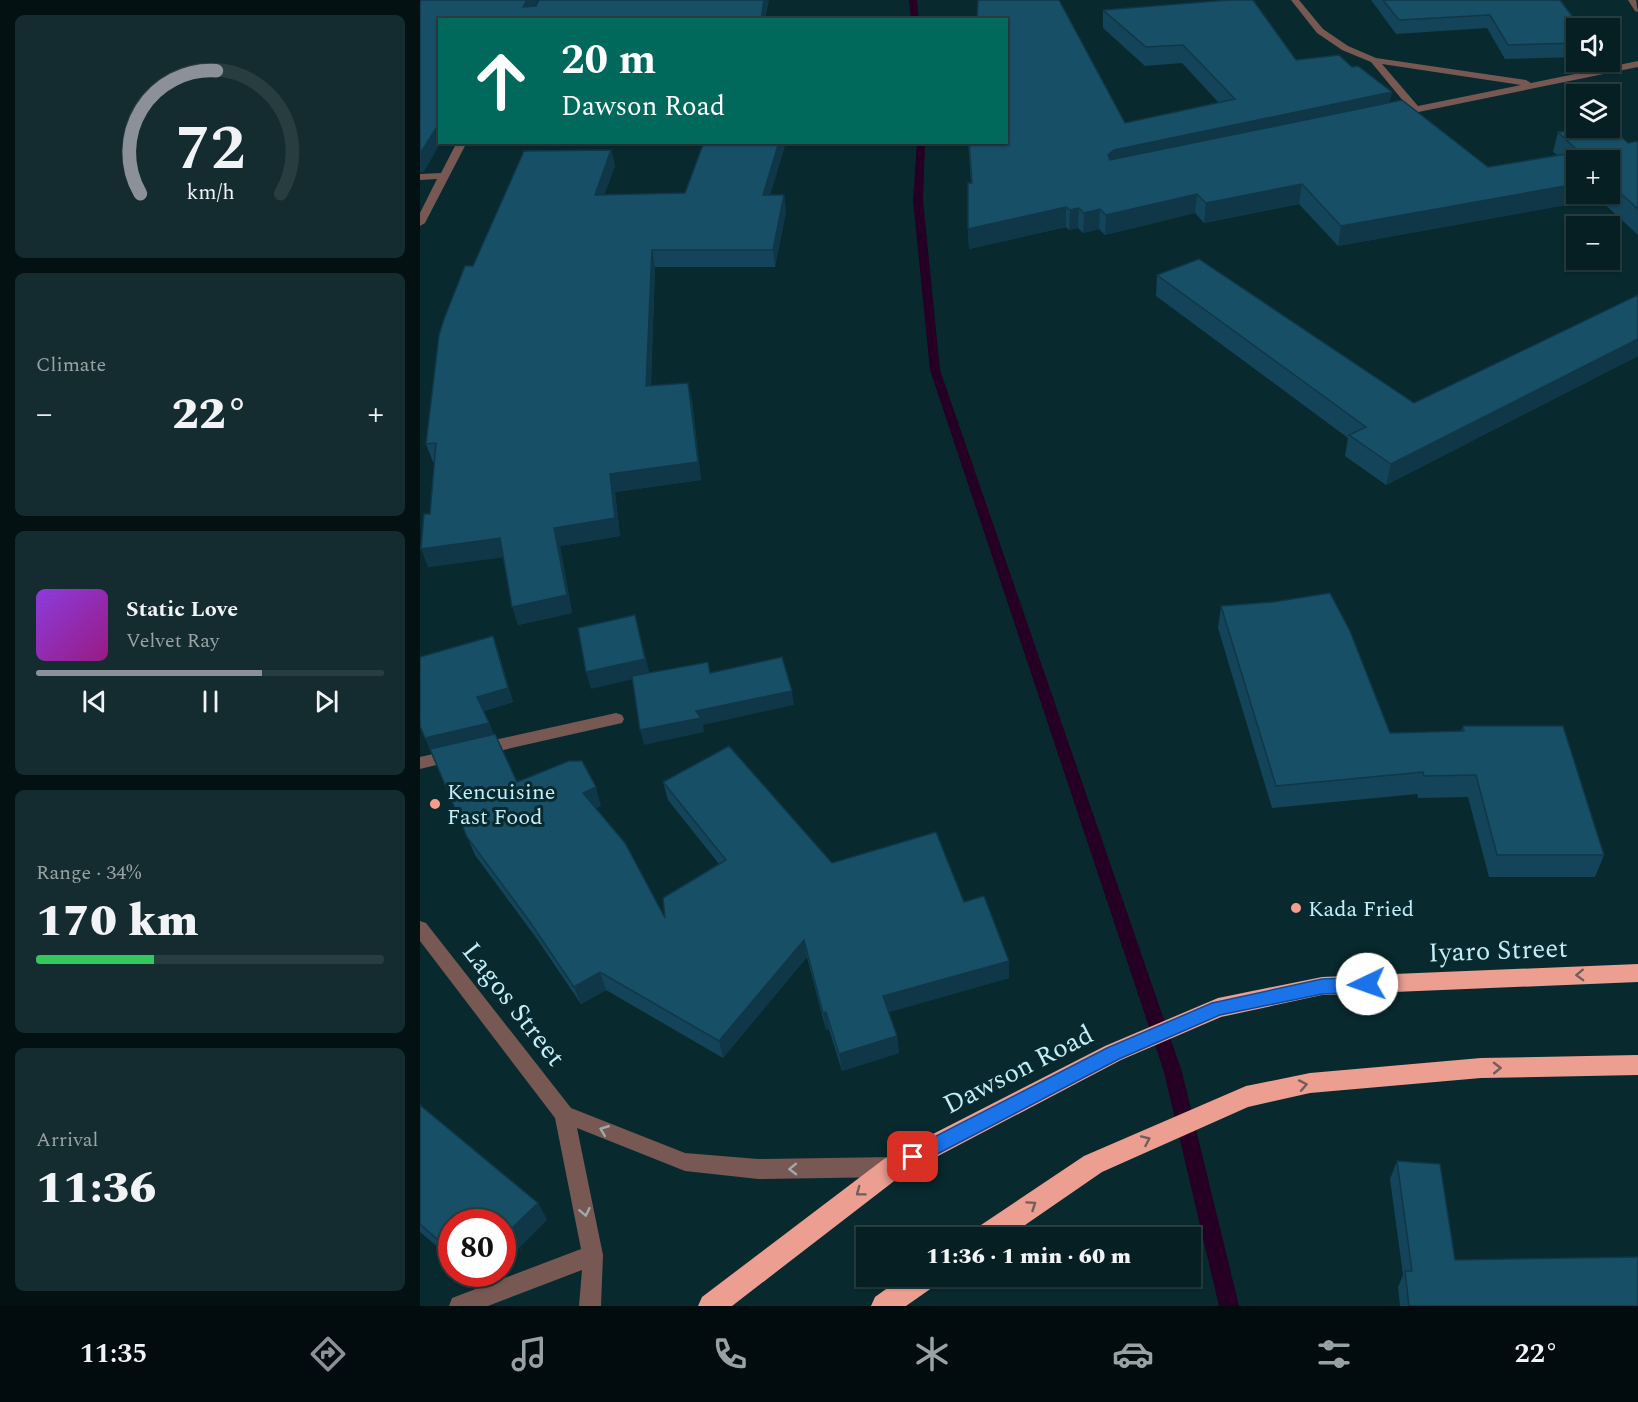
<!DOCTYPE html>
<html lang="en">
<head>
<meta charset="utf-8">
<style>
  :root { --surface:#061f22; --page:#142c2f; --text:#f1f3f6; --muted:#98a2a5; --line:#273d40; --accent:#8c9099 }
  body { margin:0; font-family:Spectral,serif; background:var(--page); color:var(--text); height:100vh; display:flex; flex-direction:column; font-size:22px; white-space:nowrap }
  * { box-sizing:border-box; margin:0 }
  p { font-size:20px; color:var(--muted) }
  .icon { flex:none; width:33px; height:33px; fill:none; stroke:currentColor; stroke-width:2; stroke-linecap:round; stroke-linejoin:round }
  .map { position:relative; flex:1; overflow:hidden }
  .details { display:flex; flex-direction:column; gap:15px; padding:15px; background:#031113; width:420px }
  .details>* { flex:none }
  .banner { position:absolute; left:18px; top:18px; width:570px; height:126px; border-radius:0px; box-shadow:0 2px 4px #0004,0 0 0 2px var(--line); background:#00695c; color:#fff; overflow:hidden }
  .controls { position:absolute; left:1146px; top:18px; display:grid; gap:12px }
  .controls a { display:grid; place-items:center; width:54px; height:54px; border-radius:0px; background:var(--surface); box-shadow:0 2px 4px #0004,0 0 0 2px var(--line); font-size:30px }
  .speed { position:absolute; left:18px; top:1209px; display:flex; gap:12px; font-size:30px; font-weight:700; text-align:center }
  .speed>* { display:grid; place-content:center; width:78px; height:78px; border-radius:50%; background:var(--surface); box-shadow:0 2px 4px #0004,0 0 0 2px var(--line); line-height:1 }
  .speed .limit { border:9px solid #d22; background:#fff; color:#111 }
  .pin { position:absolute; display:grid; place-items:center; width:51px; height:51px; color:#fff; margin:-26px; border-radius:12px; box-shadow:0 3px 9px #0006 }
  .me { position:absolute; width:66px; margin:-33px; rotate:267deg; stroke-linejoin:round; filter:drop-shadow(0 0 4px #0008) }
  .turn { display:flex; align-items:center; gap:21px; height:126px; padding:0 24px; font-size:27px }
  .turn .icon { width:78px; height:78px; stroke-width:2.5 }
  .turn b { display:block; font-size:42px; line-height:51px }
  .big { font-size:45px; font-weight:800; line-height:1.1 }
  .details .tile { flex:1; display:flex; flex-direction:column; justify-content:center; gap:9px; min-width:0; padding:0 21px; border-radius:9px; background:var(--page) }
  .details .dial { align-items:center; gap:0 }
  .dial svg { height:156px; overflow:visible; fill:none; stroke:var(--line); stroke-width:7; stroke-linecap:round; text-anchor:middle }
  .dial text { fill:var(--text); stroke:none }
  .song { display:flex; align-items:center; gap:18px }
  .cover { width:72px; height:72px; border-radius:9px; background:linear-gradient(135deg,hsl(270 70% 55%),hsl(310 70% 35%)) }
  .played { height:6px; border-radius:3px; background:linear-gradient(90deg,var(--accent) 65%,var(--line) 65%) }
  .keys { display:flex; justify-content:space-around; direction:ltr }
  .heat { display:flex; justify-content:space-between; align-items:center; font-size:33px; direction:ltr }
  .charge { height:9px; border-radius:4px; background:linear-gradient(90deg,#34c759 34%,var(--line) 0) }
  .trip { position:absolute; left:436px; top:1227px; width:345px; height:60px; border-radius:0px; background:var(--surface); box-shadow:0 2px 4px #0004,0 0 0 2px var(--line); font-weight:800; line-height:60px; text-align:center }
  .tab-bar { display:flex; height:96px; justify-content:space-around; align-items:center; background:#020c0e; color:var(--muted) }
  .tab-bar .icon { width:42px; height:42px }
  .tab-bar .active { color:var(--accent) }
  .tab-bar b { font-size:27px; color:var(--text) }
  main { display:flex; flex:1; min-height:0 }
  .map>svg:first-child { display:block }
</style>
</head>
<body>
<main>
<section class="details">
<div class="tile dial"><svg viewBox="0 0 100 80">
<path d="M14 69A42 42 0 1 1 86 69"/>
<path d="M14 69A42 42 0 0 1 53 6" stroke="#8c9099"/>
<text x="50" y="56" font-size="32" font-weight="700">72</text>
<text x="50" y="72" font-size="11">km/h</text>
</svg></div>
<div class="tile"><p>Climate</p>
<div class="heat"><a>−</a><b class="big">22°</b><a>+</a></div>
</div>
<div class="tile">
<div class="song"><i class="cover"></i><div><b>Static Love</b><p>Velvet Ray</p></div></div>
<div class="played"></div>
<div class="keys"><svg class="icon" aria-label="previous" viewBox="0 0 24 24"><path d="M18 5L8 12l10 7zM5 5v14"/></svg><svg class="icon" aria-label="pause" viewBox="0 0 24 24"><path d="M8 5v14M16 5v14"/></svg><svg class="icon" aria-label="next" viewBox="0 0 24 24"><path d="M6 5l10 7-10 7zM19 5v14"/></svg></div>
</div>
<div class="tile"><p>Range · 34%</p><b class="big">170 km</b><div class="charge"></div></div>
<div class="tile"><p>Arrival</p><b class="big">11:36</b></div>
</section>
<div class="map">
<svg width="1218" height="1306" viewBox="0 0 1218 1306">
  <rect width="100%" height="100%" fill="#08292e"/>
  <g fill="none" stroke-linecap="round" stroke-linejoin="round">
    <path fill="#250024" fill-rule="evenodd" d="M489 0H497L499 20H491Z
      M497 142H505L503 200 520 370 762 1072 819 1306H799L744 1072 510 370 493 200Z"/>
    <path fill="#775852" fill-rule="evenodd" d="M871 0H879L903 29 928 46 956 58 1106 80 1111 83 1218 61V67L974 117 971 116V112L989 108 951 62 922 50 897 33ZM962 64 1101 85 998 106Z
      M196 713 202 715 204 719 202 723 61 755 55 753 53 749 55 745 61 743Z
      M35 749 41 751 43 755 41 759 0 769V757Z"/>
    <path fill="#775852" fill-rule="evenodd" d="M1208 0H1216L1218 12 1215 11Z
      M37 142H47L5 223 0 226V213L17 179 0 180V174L21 173Z
      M0 921 6 923 151 1108 265 1153 338 1159 473 1157 480 1160 483 1167 480 1174 473 1177 338 1179 265 1171 157 1128 183 1255 181 1306H159L162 1270 68 1306H29L32 1298 161 1249 135 1118 0 941Z"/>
    <path fill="#ec9e91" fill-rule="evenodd" d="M1218 964V982L902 995 801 1017 701 1060 482 1175 312 1306H278L282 1297 464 1159 685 1046 798 998 902 977Z
      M1218 1055V1075L1061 1078 890 1093 828 1107 682 1172 586 1238H552L555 1229 664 1156 826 1086 890 1073 1061 1058Z
      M484 1276H520L516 1285 486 1306H451L455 1297Z"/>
  </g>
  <path fill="#144459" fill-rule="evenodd" d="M951 0H1140L1156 28V57L1085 59 1067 28 976 34Z
    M683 10 876 60 970 103 1068 167 1137 155 1133 152 1138 132 1208 143 1218 141V235L1179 199 918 246 879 204 784 223 775 213 685 235 679 229 663 233 658 228 649 230 646 227 549 249 548 229 551 183 548 142H586L705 123 799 103 762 63 725 66 683 28ZM1190 160V194H1156Z
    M192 142H366L350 195H364L366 212 355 267H235L231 386 268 383 272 401 281 480 195 492 200 536 140 546 152 613 98 625 83 557 8 567 10 514 15 462H13L6 444 53 266 191 150 195 166 184 195 265 193 283 145 192 144Z
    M737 275 994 403 1218 295V356L966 485 925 456 928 438 736 296Z
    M801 606 970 733 1041 731 1043 726 1184 855 1175 877H1069L1048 797 998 798 997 794 852 808 798 628Z
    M73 636 78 651 93 702 64 711 74 735 97 782 181 806 176 808 245 918 299 864 248 800 243 782 412 863 544 902 589 978 469 1012 477 1036 479 1053 422 1071 409 1029 406 1030 387 957 303 1058 186 990 161 1004 117 939 55 855 0 726Z
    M0 1105 118 1203 127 1220 32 1222V1259L0 1232Z
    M977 1161 1035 1260 1218 1306H980L978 1287 983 1275 970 1179Z
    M48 1274H74L65 1283 61 1285Z"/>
  <path fill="#103748" d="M107 0H118L108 20 103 7Z
    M344 0H349L345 20H341Z
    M972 92 968 111 694 170 688 155 694 150Z
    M20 122V142H21L4 172H0V154Z
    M359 142H366L345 212 343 195Z
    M191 150 195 166 178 212 175 195Z
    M882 184 879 204 784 223 786 203Z
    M1156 184V194H1181L1179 199 918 246 921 226Z
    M777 194 775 213 685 235 686 215Z
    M364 195 366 212 355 267 353 250Z
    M646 207V227L549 249 548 229Z
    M659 208 658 228 649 230 650 210Z
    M680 209 679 229 663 233 664 213Z
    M232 250 235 267 230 404 226 386Z
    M1218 339V356L966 485 971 464Z
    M268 383 272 401 281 480 195 492 200 536 140 546 152 613 98 625 92 607 134 528 190 474Z
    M80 538 86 557 8 567 1 549Z
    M215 615 230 675 171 689 166 672Z
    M73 636 78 651 93 702 62 711 57 697Z
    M372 691 374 705 283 725 284 732 224 745 220 730 276 711Z
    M69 723 75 738 11 752 5 738Z
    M176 787 181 806 169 811 163 793Z
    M384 940 387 957 303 1058 299 1041Z
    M589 961V978L466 1013 463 996Z
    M180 972 186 990 161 1004 154 987Z
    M406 1012 409 1029 406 1030 403 1013Z
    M477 1036 479 1053 422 1071 419 1054Z
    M118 1203 127 1220 82 1265V1238Z
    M54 1274H74L65 1283 61 1285Z"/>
  <path fill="#174f67" stroke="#103748" stroke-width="1.5" d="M0 0H107L103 7 116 6 119 0H344L341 20H20V122L0 154Z
    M558 0H639L705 123 815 99 763 45 726 47 683 10 809 0H833L876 60 919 55 932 67 938 66 972 92 694 150 688 155 690 160 982 100 1068 167 1159 152 1138 132 1176 128 1190 127 1208 143 1218 141V209L1190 184V160H1156V184L921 226 882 184 786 203 777 194 686 215 680 209 664 213 659 208 650 210 646 207 548 229V183H552L549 142H586V20H557Z
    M963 0H1140L1161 28H1156V43L1088 45 1070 15 979 20Z
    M284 142H359L343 195H364L353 250H232L226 386 268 383 278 462 190 474 195 518 134 528 147 595 92 607 80 538 1 549 4 514H10L16 443 6 444 19 335 24 319 45 266H53L104 151 191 150 175 195 265 193Z
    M779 259 994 403 1218 295V339L971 464 929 435 946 427 737 275Z
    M910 593 930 631 970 733 1044 731 1043 726H1143L1184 855H1077L1056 775 1004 776 1003 772 856 786 801 606 853 602Z
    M215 615 225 659 166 672 158 628Z
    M73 636 88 688 57 697 69 723 5 738 0 726V657Z
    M362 657 372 691 276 711 281 718 220 730 212 676 288 662 290 673Z
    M75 734 97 782 149 761H162L176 787 163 793 205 843 245 918 243 898 306 860 243 782 309 746 412 863 516 832 544 902 564 896 589 961 463 996 477 1036 419 1054 406 1012 403 1013 384 940 299 1041 180 972 154 987 110 922 47 837 10 749Z
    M0 1105 118 1203 82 1238V1222H32V1252L0 1224Z
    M977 1161 1020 1164 1035 1260 1218 1257V1306H989L985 1271H992Z"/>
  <defs><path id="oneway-chevron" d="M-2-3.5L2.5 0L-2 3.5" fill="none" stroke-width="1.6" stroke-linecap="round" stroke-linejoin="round" transform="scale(1.5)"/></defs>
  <g stroke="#6f5e5b">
    <use href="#oneway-chevron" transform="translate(1160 975) rotate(178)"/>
    <use href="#oneway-chevron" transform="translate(1077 1068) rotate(-1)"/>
    <use href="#oneway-chevron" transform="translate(883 1085) rotate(-11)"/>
    <use href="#oneway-chevron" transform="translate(726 1140) rotate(-24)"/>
    <use href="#oneway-chevron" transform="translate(440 1192) rotate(143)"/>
    <use href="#oneway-chevron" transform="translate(612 1205) rotate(-34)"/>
  </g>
  <g stroke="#a0aaad">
    <use href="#oneway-chevron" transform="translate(184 1130) rotate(-158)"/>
    <use href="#oneway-chevron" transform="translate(373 1169) rotate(179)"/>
    <use href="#oneway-chevron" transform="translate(165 1212) rotate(78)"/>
  </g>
  <path fill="#1a73e8" stroke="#114b97" stroke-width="1.5" d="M947 977 953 979 956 984 953 990 947 992 902 994 800 1015 699 1059 500 1163 493 1165 487 1163 484 1157 487 1151 687 1048 792 1003 902 979Z"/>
  <g fill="#f59d8e" stroke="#08292e" stroke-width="2">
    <circle cx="15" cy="804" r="6"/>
    <circle cx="876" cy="908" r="6"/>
  </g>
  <g text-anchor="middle" stroke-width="6" stroke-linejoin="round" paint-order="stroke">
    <g font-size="22" fill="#c1eef7" stroke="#08292e" text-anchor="start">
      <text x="27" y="799">Kencuisine<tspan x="27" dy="25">Fast Food</tspan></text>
      <text x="888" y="916">Kada Fried</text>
    </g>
    <g font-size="27" fill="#c1eef7" stroke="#08292e">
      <text transform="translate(1078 950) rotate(-2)" y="9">Iyaro Street</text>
      <text transform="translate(94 1004) rotate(52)" y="9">Lagos Street</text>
      <text transform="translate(598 1069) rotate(-27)" y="9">Dawson Road</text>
    </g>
  </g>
</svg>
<div class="controls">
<a><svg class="icon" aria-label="sound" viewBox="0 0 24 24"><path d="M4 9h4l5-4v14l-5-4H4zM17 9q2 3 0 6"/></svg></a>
<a><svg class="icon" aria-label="layers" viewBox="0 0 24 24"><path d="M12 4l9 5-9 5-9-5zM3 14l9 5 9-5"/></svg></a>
<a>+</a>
<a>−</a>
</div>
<div class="speed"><div class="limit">80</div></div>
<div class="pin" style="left:493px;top:1157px;background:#d93025"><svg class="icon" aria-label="arrive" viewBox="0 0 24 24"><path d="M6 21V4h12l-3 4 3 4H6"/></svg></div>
<svg class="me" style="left:947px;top:984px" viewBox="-20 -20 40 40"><circle r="19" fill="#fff"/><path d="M0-13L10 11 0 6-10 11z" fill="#1a73e8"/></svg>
<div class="trip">11:36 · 1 min · 60 m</div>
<div class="banner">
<div class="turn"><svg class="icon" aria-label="ahead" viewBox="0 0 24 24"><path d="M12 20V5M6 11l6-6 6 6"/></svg><div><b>20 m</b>Dawson Road</div></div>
</div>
</div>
</main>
<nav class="tab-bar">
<b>11:35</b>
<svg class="icon active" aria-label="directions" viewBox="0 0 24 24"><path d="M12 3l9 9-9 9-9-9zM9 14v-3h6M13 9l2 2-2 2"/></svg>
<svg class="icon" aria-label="music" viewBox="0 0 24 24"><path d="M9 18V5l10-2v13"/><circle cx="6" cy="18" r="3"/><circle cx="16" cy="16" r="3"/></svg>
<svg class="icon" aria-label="phone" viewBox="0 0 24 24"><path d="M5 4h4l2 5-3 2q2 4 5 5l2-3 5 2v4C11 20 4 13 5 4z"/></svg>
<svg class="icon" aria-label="climate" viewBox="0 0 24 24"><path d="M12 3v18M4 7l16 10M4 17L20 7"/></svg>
<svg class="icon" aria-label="car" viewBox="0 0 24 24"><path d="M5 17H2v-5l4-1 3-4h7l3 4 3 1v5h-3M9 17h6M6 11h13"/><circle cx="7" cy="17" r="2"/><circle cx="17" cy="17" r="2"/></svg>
<svg class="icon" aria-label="filters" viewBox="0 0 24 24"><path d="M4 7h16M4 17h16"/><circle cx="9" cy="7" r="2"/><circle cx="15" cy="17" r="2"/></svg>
<b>22°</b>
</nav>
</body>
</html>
